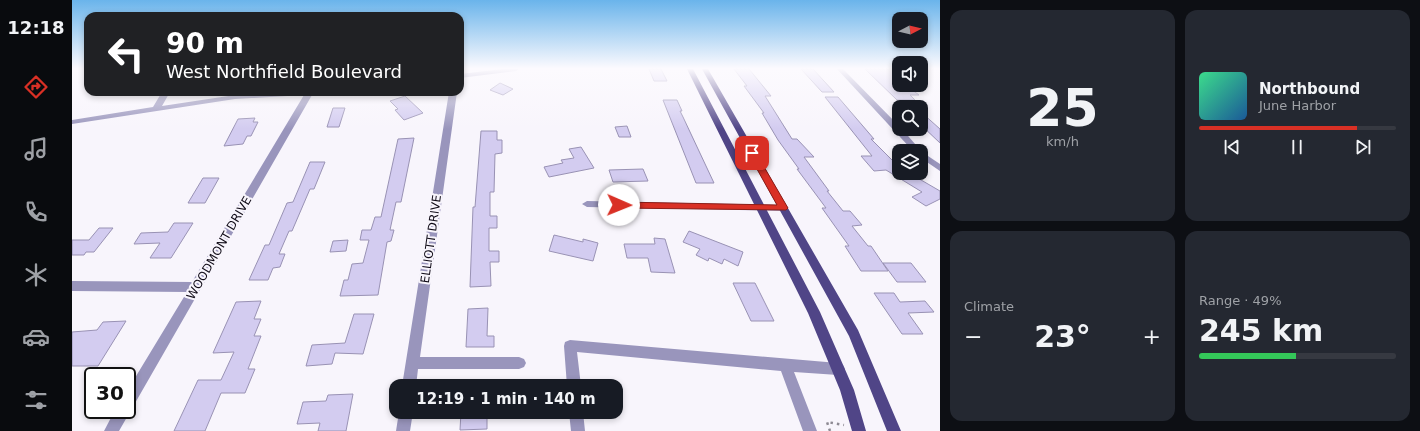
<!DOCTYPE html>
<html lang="en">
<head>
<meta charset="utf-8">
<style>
  :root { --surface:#171b24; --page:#242831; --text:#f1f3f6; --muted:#9ea1a6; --line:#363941; --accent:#d93025 }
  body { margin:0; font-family:"DejaVu Sans",sans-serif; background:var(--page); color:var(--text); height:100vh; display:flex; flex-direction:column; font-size:15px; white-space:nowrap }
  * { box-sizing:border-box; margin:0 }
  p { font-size:13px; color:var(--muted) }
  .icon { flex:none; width:22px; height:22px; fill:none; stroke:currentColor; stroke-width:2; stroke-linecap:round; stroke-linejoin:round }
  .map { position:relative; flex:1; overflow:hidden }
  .details { display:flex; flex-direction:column; gap:10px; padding:10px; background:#0d0f14; width:480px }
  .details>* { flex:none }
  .guide { position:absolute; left:12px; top:12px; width:380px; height:84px; border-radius:12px; box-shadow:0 2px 6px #0003; background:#202124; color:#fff; overflow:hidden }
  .needle { width:26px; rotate:83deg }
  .controls { position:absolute; left:820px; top:12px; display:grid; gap:8px }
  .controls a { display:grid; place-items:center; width:36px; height:36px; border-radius:8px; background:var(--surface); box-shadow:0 2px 6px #0003; font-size:20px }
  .speed { position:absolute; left:12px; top:367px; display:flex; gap:8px; font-size:20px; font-weight:700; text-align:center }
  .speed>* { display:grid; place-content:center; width:52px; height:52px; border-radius:50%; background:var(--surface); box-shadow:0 2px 6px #0003; line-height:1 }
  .speed .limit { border:2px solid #111; border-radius:6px; background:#fff; color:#111 }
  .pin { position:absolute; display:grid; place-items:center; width:34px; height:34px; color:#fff; margin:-17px; border-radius:8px; box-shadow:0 2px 6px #0006 }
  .me { position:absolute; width:44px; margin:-22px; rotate:91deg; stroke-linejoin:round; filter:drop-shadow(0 0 3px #0008) }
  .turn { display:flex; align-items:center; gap:14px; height:84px; padding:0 16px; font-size:18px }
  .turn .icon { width:52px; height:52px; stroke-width:2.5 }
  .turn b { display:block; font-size:28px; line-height:34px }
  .big { font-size:30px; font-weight:800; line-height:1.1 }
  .details .widget { flex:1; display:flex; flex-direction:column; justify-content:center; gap:6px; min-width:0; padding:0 14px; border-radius:12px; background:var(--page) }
  .details .dial { align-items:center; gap:0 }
  .dial b { font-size:52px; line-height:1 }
  .song { display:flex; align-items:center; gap:12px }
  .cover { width:48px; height:48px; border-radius:6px; background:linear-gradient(135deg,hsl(150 70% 55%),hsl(210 70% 35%)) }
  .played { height:4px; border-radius:2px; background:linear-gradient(90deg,var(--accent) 80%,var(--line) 80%) }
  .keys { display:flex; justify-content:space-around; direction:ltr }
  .heat { display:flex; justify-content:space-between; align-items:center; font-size:22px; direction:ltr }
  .charge { height:6px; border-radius:3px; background:linear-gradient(90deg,#34c759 49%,var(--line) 0) }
  .details .tiles { flex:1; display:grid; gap:10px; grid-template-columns:repeat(2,1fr) }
  .trip { position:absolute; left:317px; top:379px; width:234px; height:40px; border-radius:12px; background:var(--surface); box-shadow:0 2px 6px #0003; font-weight:800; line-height:40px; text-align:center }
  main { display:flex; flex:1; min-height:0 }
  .menu { display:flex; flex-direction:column; width:72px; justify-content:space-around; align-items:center; background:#090b0e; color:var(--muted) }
  .menu .icon { width:28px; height:28px }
  .menu .current { color:var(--accent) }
  .menu b { font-size:18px; color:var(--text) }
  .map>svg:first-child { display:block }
</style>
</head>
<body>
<main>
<nav class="menu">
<b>12:18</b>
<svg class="icon current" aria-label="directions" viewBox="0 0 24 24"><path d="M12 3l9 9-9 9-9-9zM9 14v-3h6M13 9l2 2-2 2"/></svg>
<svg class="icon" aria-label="music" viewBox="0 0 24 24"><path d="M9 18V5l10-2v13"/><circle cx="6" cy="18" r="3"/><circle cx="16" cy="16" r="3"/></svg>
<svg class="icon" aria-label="phone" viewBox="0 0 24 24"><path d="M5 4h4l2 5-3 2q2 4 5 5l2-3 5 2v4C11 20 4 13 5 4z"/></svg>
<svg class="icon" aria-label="climate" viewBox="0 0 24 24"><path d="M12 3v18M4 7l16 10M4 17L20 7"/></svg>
<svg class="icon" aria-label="car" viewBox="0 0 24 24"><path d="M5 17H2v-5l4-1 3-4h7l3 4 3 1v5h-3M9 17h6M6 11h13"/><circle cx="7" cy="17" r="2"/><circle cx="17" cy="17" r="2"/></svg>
<svg class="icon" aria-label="filters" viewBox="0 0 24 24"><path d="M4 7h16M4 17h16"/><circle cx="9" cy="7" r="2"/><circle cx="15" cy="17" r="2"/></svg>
</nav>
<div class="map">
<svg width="868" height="431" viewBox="0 0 868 431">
  <rect width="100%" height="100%" fill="#f8f5fc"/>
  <path fill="#d3ccf0" stroke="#9992b4" d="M577 69H589L595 81H582Z
    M662 69H677L699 96H693L720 139H725L742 157H732L757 191H755L771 211H778L790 225 780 226 796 246H799L816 271H789L773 246H777L750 208H754L725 169H727L706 140 690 113H692L672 86H675Z
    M729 69H741L762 92H750Z
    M793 69H820L827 75V85H838L835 86 847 95H838L843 100H825Z
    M428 83 441 89 431 95 418 90Z
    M333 96 351 113 332 120 323 110 326 109 318 101Z
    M753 97H766L802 139H799L827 167V173L834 174 837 173 868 191V199L854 206 840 197 850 192 814 170 802 171 789 156H800Z
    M591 100H605L610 111H608L611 117 642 183H624Z
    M261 108H273L267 127H255Z
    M849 112 868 129V143L849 125Z
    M183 118 181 122H186L179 136H175L171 144 152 146 166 119Z
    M555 126 559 137H547L543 127Z
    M409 131H425V140H430V153L423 154 422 192H418V216H425V228H417V251H427V262H418L419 286 398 287 401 207H403Z
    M342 138 329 202H324L318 230H322L319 241 315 242 306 295 268 296 272 280H276L280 264 291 263 297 240H288L290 230H299L303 217H309L326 139Z
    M509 147 522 168 477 177 472 167 491 163 489 160 502 158 497 149Z
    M238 162H253L242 189H238L220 231H217L207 254H213L208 267 201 268 196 280H177L193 245H197L215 203 221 202Z
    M571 169 576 181 541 182 537 170Z
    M131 178H147L133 203H116Z
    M102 223H121L99 258H78L88 243 62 244 69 233 96 232Z
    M27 228H41L22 252H14L12 255H0V240H17Z
    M617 231 671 252 666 266 652 259 650 264 637 258 636 261 624 255 628 249 611 242Z
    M482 235 511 242V239L526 243 521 261 477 251Z
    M582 238 593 239 603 273 579 272 576 258H555L552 244H583Z
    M276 240 274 251 258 252 261 241Z
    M811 263H839L854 282H825Z
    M661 283H683L702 321H679Z
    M802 293H822L828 302 853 301 862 312 836 313 851 334H830Z
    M189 301 182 319H189L182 336H189L176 369H183L173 393H149L133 431H102L126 380H149L162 352 141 353 164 302Z
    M416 308 415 336H422V347H394L396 309Z
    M282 314H302L291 354 263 353 260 364 234 366 240 345 273 343Z
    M54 321 26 366H0V332L25 330 31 322Z
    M281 394 274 431H246L248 423 225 424 231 402 254 401 256 395Z
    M389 412H415V429L388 430Z"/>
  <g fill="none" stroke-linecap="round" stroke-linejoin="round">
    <path stroke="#8e8a93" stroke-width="2.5" stroke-dasharray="2.5 4" stroke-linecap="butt" d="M758 431 755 422 772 425"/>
    <path fill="#9995bc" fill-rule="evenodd" d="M431 69H447L444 71 388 78V74Z
      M765 69H771L827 126V129H830L850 152 868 164V171L849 158V151H841Z
      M90 92H98L90 106 163 95 213 92H258L254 94 240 95 47 431H32L43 410H55V391L115 292 0 291V281L120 282 232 95 163 99 0 124V120L81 107Z
      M377 92H385L348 357H447L452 359 454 363 452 367 447 369H346L344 386H330Z
      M515 201 711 205 716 208 711 211 515 207 510 204Z
      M498 340 766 363 771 365 773 369 771 373 766 375 722 372 745 431H731L709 371 505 352 509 386H495L492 346 493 342Z
      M327 412H341L338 431H324Z
      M497 412H511L513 431H499Z"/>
    <path fill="#504587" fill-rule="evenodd" d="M615 69H621L748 312 782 390 794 431H780L768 390 736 313Z
      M630 69H636L786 330 829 431H815L777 336Z"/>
  </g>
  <linearGradient id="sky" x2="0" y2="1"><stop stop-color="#6ab4eb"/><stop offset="0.53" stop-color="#fcfafe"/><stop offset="1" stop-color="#fcfafe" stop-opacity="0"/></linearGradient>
  <rect width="868" height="129" fill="url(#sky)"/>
  <path fill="#d93025" stroke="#8d1f18" d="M680 150 684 153 716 208 714 210 547 208 542 205 547 202 705 205 676 153Z"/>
  <g text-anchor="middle" stroke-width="4" stroke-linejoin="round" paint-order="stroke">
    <g font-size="12" fill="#0e0915" stroke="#f8f5fc">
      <text transform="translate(359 239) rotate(-82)" y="4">ELLIOTT DRIVE</text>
      <text transform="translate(147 248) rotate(-60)" y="4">WOODMONT DRIVE</text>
    </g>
  </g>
</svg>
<div class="controls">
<a><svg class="needle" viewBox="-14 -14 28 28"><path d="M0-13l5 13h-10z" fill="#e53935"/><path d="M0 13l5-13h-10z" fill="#9ea1a6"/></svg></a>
<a><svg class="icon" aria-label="sound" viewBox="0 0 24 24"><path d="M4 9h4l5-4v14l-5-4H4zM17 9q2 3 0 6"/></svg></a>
<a><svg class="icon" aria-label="search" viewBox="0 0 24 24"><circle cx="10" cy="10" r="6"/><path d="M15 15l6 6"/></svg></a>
<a><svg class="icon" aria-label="layers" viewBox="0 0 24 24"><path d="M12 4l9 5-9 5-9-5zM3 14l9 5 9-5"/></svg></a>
</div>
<div class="speed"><div class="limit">30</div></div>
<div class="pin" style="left:680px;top:153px;background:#d93025"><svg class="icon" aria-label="arrive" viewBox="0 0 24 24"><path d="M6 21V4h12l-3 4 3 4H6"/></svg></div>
<svg class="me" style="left:547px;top:205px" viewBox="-20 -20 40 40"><circle r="19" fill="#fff"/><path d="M0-13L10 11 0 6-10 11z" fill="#d93025"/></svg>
<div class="trip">12:19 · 1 min · 140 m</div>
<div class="guide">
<div class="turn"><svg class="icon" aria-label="left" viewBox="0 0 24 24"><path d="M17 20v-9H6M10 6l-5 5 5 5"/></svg><div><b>90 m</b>West Northfield Boulevard</div></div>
</div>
</div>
<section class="details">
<div class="tiles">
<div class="widget dial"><b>25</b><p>km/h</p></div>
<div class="widget">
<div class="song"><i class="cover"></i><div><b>Northbound</b><p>June Harbor</p></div></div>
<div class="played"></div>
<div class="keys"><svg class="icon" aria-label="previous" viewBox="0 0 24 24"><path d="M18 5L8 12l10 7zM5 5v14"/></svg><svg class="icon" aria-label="pause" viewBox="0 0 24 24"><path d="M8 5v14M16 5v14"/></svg><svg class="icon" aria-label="next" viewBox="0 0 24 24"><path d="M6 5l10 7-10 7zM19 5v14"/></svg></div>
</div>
<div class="widget"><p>Climate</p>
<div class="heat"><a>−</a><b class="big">23°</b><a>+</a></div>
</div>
<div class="widget"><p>Range · 49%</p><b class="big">245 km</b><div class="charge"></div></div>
</div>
</section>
</main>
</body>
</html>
